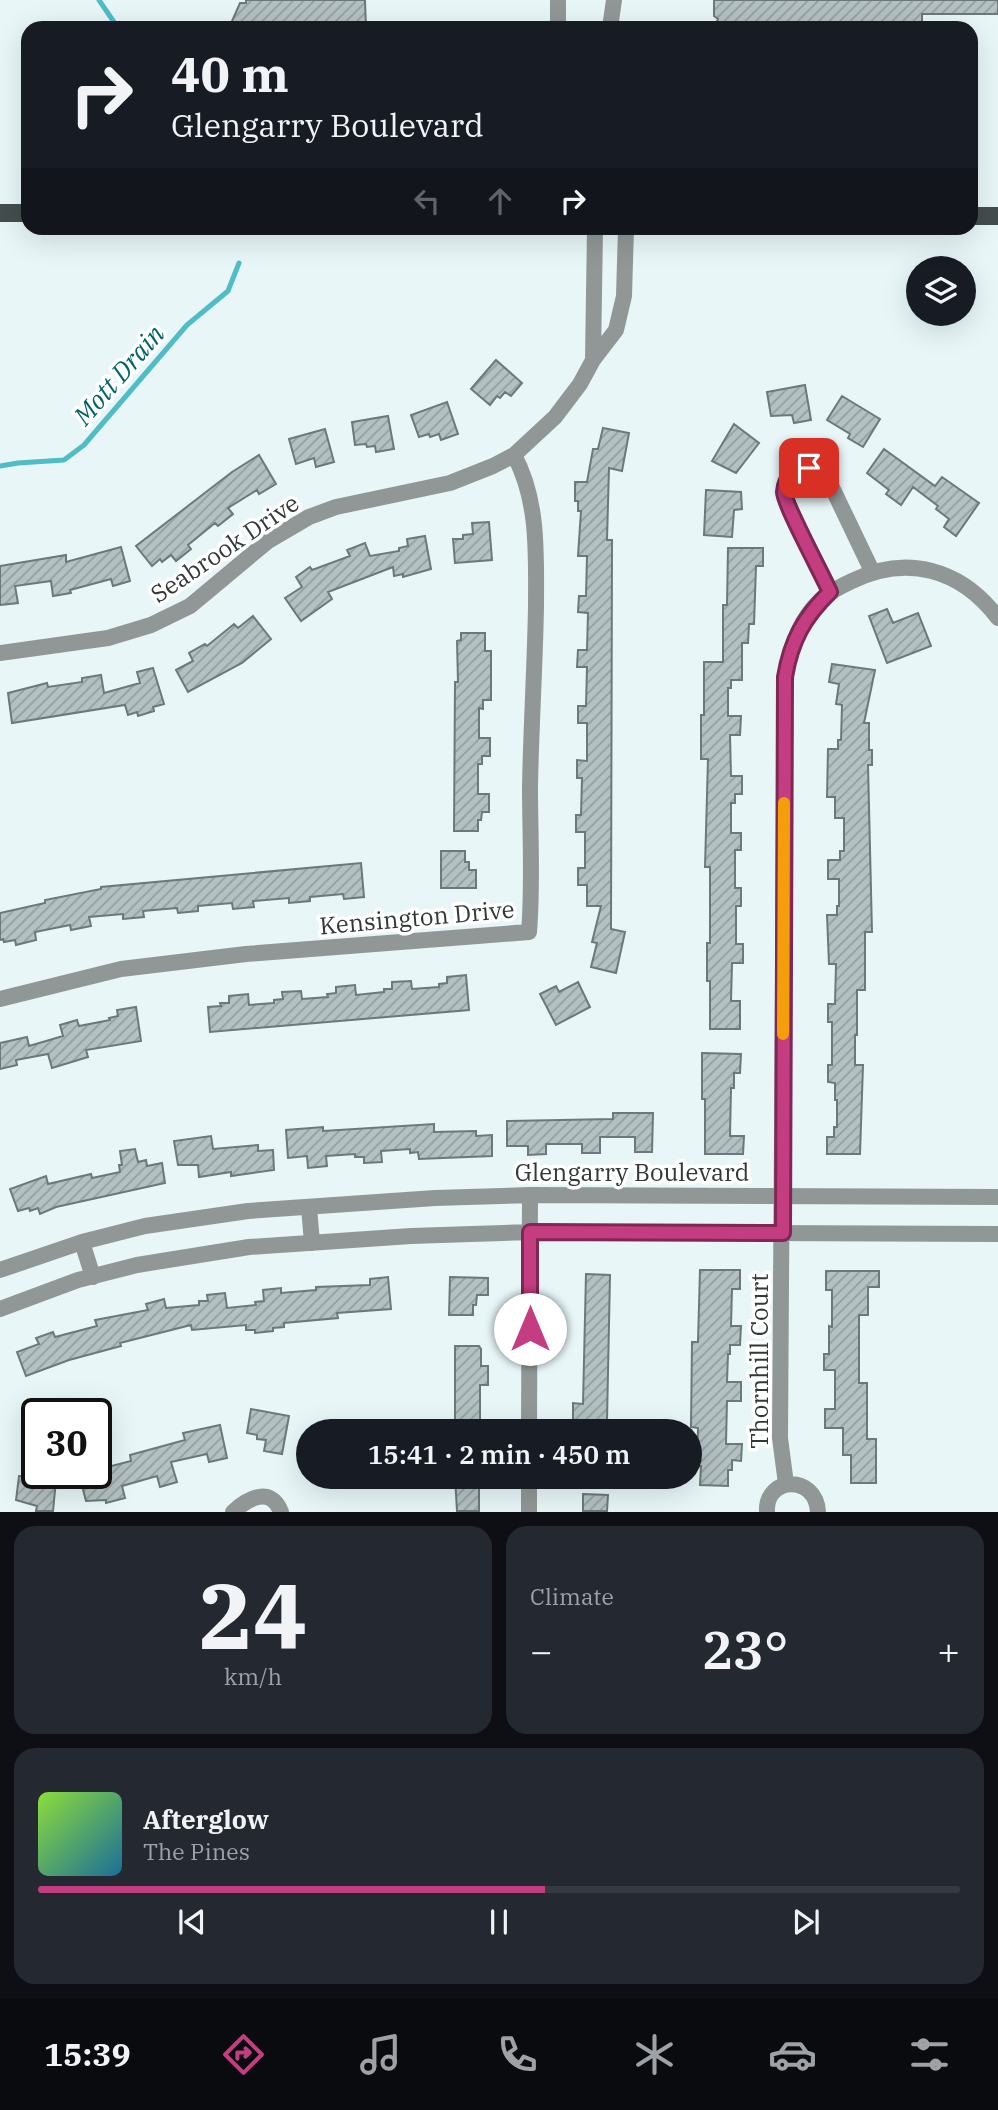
<!DOCTYPE html>
<html lang="en">
<head>
<meta charset="utf-8">
<style>
  :root { --surface:#171b24; --page:#242831; --text:#f1f3f6; --muted:#9ea1a6; --line:#363941; --accent:#c33d80 }
  body { margin:0; font-family:"IBM Plex Serif",serif; background:var(--page); color:var(--text); height:100vh; display:flex; flex-direction:column; font-size:26px; white-space:nowrap }
  * { box-sizing:border-box; margin:0 }
  p { font-size:23px; color:var(--muted) }
  .icon { flex:none; width:38px; height:38px; fill:none; stroke:currentColor; stroke-width:2; stroke-linecap:round; stroke-linejoin:round }
  .map { position:relative; height:1512px; overflow:hidden }
  .details { display:flex; flex-direction:column; gap:14px; padding:14px; background:#0d0f14; flex:1 }
  .details>* { flex:none }
  .top-card { position:absolute; left:21px; top:21px; width:957px; height:214px; border-radius:21px; box-shadow:0 7px 28px #0002; background:#171b24; color:var(--text); overflow:hidden }
  .controls { position:absolute; left:906px; top:256px; display:grid; gap:14px }
  .controls a { display:grid; place-items:center; width:70px; height:70px; border-radius:50%; background:var(--surface); box-shadow:0 7px 28px #0002; font-size:35px }
  .speed { position:absolute; left:21px; top:1398px; display:flex; gap:14px; font-size:35px; font-weight:700; text-align:center }
  .speed>* { display:grid; place-content:center; width:91px; height:91px; border-radius:50%; background:var(--surface); box-shadow:0 7px 28px #0002; line-height:1 }
  .speed .limit { border:4px solid #111; border-radius:10px; background:#fff; color:#111 }
  .pin { position:absolute; display:grid; place-items:center; width:60px; height:60px; color:#fff; margin:-30px; border-radius:14px; box-shadow:0 4px 10px #0006 }
  .me { position:absolute; width:77px; margin:-38px; rotate:0deg; stroke-linejoin:round; filter:drop-shadow(0 0 5px #0008) }
  .turn { display:flex; align-items:center; gap:24px; height:147px; padding:0 35px; font-size:32px }
  .turn .icon { width:91px; height:91px; stroke-width:2.5 }
  .turn b { display:block; font-size:49px; line-height:60px }
  .lanes { display:flex; align-items:center; height:66px; padding:0 35px; background:#0003; justify-content:center; gap:35px; direction:ltr }
  .lanes .off { opacity:.35 }
  .big { font-size:52px; font-weight:600; line-height:1.1 }
  .details .widget { flex:1; display:flex; flex-direction:column; justify-content:center; gap:10px; min-width:0; padding:0 24px; border-radius:21px; background:var(--page) }
  .details .dial { align-items:center; gap:0 }
  .dial b { font-size:91px; line-height:1 }
  .song { display:flex; align-items:center; gap:21px }
  .cover { width:84px; height:84px; border-radius:10px; background:linear-gradient(135deg,hsl(90 70% 55%),hsl(200 70% 35%)) }
  .played { height:7px; border-radius:4px; background:linear-gradient(90deg,var(--accent) 55%,var(--line) 55%) }
  .keys { display:flex; justify-content:space-around; direction:ltr }
  .heat { display:flex; justify-content:space-between; align-items:center; font-size:38px; direction:ltr }
  .details .tiles { flex:1; display:grid; gap:14px; grid-template-columns:1fr 1fr }
  .widget:last-child { grid-column:span 2 }
  .trip { position:absolute; left:296px; top:1419px; width:406px; height:70px; border-radius:35px; background:var(--surface); box-shadow:0 7px 28px #0002; font-weight:600; line-height:70px; text-align:center }
  .tab-bar { display:flex; height:112px; justify-content:space-around; align-items:center; background:#090b0e; color:var(--muted) }
  .tab-bar .icon { width:49px; height:49px }
  .tab-bar .current { color:var(--accent) }
  .tab-bar b { font-size:32px; color:var(--text) }
  .map>svg:first-child { display:block }
</style>
</head>
<body>
<div class="map">
<svg width="998" height="1512" viewBox="0 0 998 1512">
  <defs>
    <pattern id="building-hatch" width="6" height="6" patternUnits="userSpaceOnUse" patternTransform="scale(1.75)"><rect width="6" height="6" fill="#b4c1c2"/><path d="M-1 1l2-2M0 6l6-6M5 7l2-2" fill="none" stroke="#939e9e"/></pattern>
  </defs>
  <rect width="100%" height="100%" fill="#e8f6f7"/>
  <g fill="none" stroke-linecap="round" stroke-linejoin="round">
    <path stroke="#4fbcc6" stroke-width="5" d="M99 0 118 28
      M0 466 18 463 64 460 84 445 187 325 228 291 239 263"/>
  </g>
  <path fill="url(#building-hatch)" stroke="#6c7879" stroke-width="2" d="M246 0H365L366 28H229L240 3H246Z
    M714 0H998V14H922V26L714 28 718 19 714 16Z
    M496 360 522 383 511 396 505 392 500 398 497 396 490 405 471 389Z
    M805 385 811 420 794 423 792 415 771 416 767 392Z
    M842 396 880 419 863 447 848 438 850 434 827 420Z
    M447 402 458 434 441 440 439 434 430 437 429 434 419 437 411 415Z
    M388 416 394 449 376 452 375 446 367 447 366 444 355 445 352 422Z
    M734 424 759 443 736 473 712 461Z
    M603 428 629 433 622 471 609 468 607 540H612L611 929 625 932 616 973 591 967 597 943 592 942 601 906H587V885H578V868H585V832H576V815H581L582 778H577V760L587 761V723H578V706H586L587 667H577L578 650H587L588 613 578 612 579 596H586L587 556H578L581 511H578V501H575V482H587L593 449H598Z
    M325 429 334 462 316 467 314 458 296 464 289 439Z
    M884 449 935 486 942 477 979 503 956 536 944 527 949 519 936 509 938 506 913 487 901 505 886 494 889 490 867 473Z
    M259 455 276 484 259 494 257 490 228 508 233 514 218 526 215 523 188 545 191 549 176 561 171 555 162 562 160 559 152 566 136 546 232 472Z
    M706 490 741 492 742 509 734 510 732 537 704 535Z
    M489 522 492 560 455 563 453 539H463V535L473 534 472 523Z
    M425 536 431 569 403 577V574L394 576 393 567 328 592 332 599 301 621 285 598 302 587 296 577 310 567 312 570 350 556 347 550 365 543 370 556 399 551V548L408 546 407 539Z
    M121 547 130 581 113 586 111 579 70 590 71 593 53 596 51 581 15 586 18 603 0 605V566L66 555V562Z
    M728 548H763V566H756L754 624H749L748 643H742V680H731V688H728V716H741L740 735H730L731 776H742V794H735V803H731V833H741V850H735V888H741V906H736V944H743V963H732L731 1001H740V1029H710V981H707V943H710V867H705L708 759H701V715H704V662H723V605H727Z
    M887 609 893 623 918 613 931 646 887 663 869 616Z
    M253 616 271 639 242 663 188 692 176 670 193 661 189 653 205 644 207 646 234 624 238 628Z
    M461 633H485V651H491V700H483V709L479 708V738H490V756H482V764H478V794H489V812H482L481 820H478V831H454L455 682H458L457 641 461 640Z
    M832 664 875 670 864 723H869V750H872V765H868L872 932H865V990H857V1035H855V1065H863L860 1154H827V1137H834V1127H837V1100H835V1083L828 1082V1065H832V1022H828V1004H835L836 964H829L827 915H837V906H839V879H828V860H840V851H844V818H835V797H827L828 749H838V740H841L842 705 836 704 839 684 829 682Z
    M153 668 164 704 153 707 154 711 138 716 137 712 128 715 125 705 12 723 8 693 47 683 48 687 82 682V678L101 675 104 693 140 683 137 672Z
    M441 851H465V862H469V870H476V888H441Z
    M361 863 364 897 344 899 343 894 310 897V901L289 903V898L253 901 254 907 233 909 232 903 198 906V911L178 913 177 908 143 911 144 917 123 919V914L89 917 91 926 71 930 70 925 35 932 36 940 16 945 15 940 4 942 3 939 0 940V913L45 903V900L101 889V887Z
    M466 975 469 1010 210 1032 208 1007 221 1006 220 1003H229V996L248 994 249 1005 274 1003V1000L283 999 282 992 301 991 302 999 328 997 327 994 336 993V987L355 985 356 995 384 992V989H392V982L411 981 412 989 439 987V984L447 983V977Z
    M578 982 590 1007 556 1025 540 994 556 986 559 992Z
    M136 1007 141 1041 86 1050 88 1057 52 1068 48 1054 16 1060 17 1065 0 1069V1043L27 1037 29 1046 63 1036 60 1025 77 1020 79 1026 110 1020 109 1018 118 1016 117 1010Z
    M702 1053 741 1054 740 1073H734V1088H731L730 1136H744L743 1154H705V1099H702Z
    M613 1113H653L652 1152H635V1137H600V1153H582V1144H546V1154L528 1155V1146H507V1121L613 1119Z
    M434 1124V1132L476 1131V1136L492 1135V1156L419 1159 418 1152 410 1153V1149L381 1151 382 1162 364 1163V1157H355V1154L326 1156 327 1166 308 1168 307 1156 288 1158 286 1130 323 1127V1131Z
    M211 1136 213 1149 258 1145V1151L273 1150 274 1170 231 1176V1172L199 1177 198 1165H178L174 1141Z
    M135 1149 138 1162 146 1160 147 1166 162 1163 165 1183 56 1207 40 1214 38 1208 30 1211 29 1208 18 1211 10 1189 46 1176 48 1184 91 1174 92 1178 120 1172 119 1165H122L120 1151Z
    M700 1270H740V1289H732L731 1326H741L740 1345H730V1354H728L727 1382H741V1401H727L726 1444H742L741 1461 732 1460V1470H728V1486L700 1485 701 1466H697L698 1428 691 1427 692 1342H698Z
    M826 1271H879V1287H868V1315H859V1383H867V1439H876V1483H851V1455H843V1428H825V1409H835V1370H824V1354H829V1326L832 1327V1290H826Z
    M586 1274 610 1275 607 1421H573V1403L583 1404Z
    M388 1277 391 1309 337 1313 338 1318 284 1323V1327L273 1328V1331L255 1333V1330H246V1325L192 1330 191 1325 120 1343 121 1346 69 1360 26 1376 17 1352 39 1344 36 1338 53 1332 55 1337 97 1326 95 1320 148 1310 146 1304 164 1299 166 1308 199 1305V1301H208L207 1295 225 1293 227 1308 256 1305 255 1302 264 1301 263 1290 281 1288V1293L316 1290V1287L370 1285V1279Z
    M450 1277 488 1278V1295H477L476 1305H473V1315H449Z
    M455 1346H479L481 1349V1366H488V1385H480V1432H455Z
    M251 1409 289 1416 282 1454 264 1451 266 1440 257 1439V1435L247 1433Z
    M220 1425 227 1458 209 1462 207 1454 171 1462 177 1482 160 1487 157 1476 122 1486 125 1498 106 1503V1500L86 1501 79 1474H96V1470L131 1461 130 1455 185 1440 183 1433Z
    M19 1476 56 1480 53 1511H36L37 1506 16 1500Z
    M455 1477H479V1511H457Z
    M583 1494 608 1495 607 1511H583Z"/>
  <g fill="none" stroke-linecap="round" stroke-linejoin="round">
    <path stroke="#919797" stroke-width="16" d="M558 0V28
      M610 28 614 0
      M593 360 595 228
      M830 592 785 498 787 480 791 474 801 468H814L827 477 872 571
      M0 653 108 638 151 625 190 606 268 541 309 517 336 507 450 483 493 466 514 455 555 417 580 384 593 360 616 330 624 296 626 228
      M0 999 121 969 246 954 529 932C533 883 530 836 530 787 531 727 535 666 536 606 536 555 539 501 514 455
      M309 1207 312 1243
      M82 1242 93 1277
      M0 1270 82 1242 145 1226 248 1211 435 1198 530 1195 998 1197
      M0 1309 78 1280 137 1265 249 1247 411 1236 530 1232 998 1234
      M529 1432 530 1195
      M786 1484 780 1438 785 677C790 652 796 628 813 608 824 595 837 588 852 581 907 554 961 569 998 618
      M233 1512C247 1499 271 1485 281 1512
      M529 1512V1477
      M767 1512C765 1476 816 1474 818 1512"/>
    <path stroke="#444d4e" stroke-width="18" d="M0 213H28
      M971 216H998"/>
  </g>
  <g fill="none" stroke-linecap="round" stroke-linejoin="round">
    <defs>
      <path id="route" d="M530 1329V1232L783 1233 785 677C791 641 804 617 830 592 823 576 784 504 784 492 785 477 795 469 809 468"/>
    </defs>
    <use href="#route" stroke="#7f2853" stroke-width="18"/>
    <use href="#route" stroke="#c33d80" stroke-width="12"/>
    <path stroke="#f59e0b" stroke-width="12" d="M783 1034 784 803"/>
  </g>
  <g text-anchor="middle" stroke-width="7" stroke-linejoin="round" paint-order="stroke">
    <g font-size="24" fill="#323737" stroke="#fff">
      <text transform="translate(225 549) rotate(-34)" y="8">Seabrook Drive</text>
      <text transform="translate(417 918) rotate(-5)" y="8">Kensington Drive</text>
      <text x="632" y="1181">Glengarry Boulevard</text>
      <text transform="translate(760 1361) rotate(-90)" y="8">Thornhill Court</text>
    </g>
    <g font-size="26" font-style="italic" fill="#00636a" stroke="#fff">
      <text transform="translate(119 375) rotate(-49)" y="9">Mott Drain</text>
    </g>
  </g>
</svg>
<div class="controls">
<a><svg class="icon" aria-label="layers" viewBox="0 0 24 24"><path d="M12 4l9 5-9 5-9-5zM3 14l9 5 9-5"/></svg></a>
</div>
<div class="speed"><div class="limit">30</div></div>
<div class="pin" style="left:809px;top:468px;background:#d93025"><svg class="icon" aria-label="arrive" viewBox="0 0 24 24"><path d="M6 21V4h12l-3 4 3 4H6"/></svg></div>
<svg class="me" style="left:530px;top:1329px" viewBox="-20 -20 40 40"><circle r="19" fill="#fff"/><path d="M0-13L10 11 0 6-10 11z" fill="#c33d80"/></svg>
<div class="trip">15:41 · 2 min · 450 m</div>
<div class="top-card">
<div class="turn"><svg class="icon" aria-label="right" viewBox="0 0 24 24"><path d="M7 20v-9h11M14 6l5 5-5 5"/></svg><div><b>40 m</b>Glengarry Boulevard</div></div>
<div class="lanes"><svg class="icon off" aria-label="left" viewBox="0 0 24 24"><path d="M17 20v-9H6M10 6l-5 5 5 5"/></svg><svg class="icon off" aria-label="ahead" viewBox="0 0 24 24"><path d="M12 20V5M6 11l6-6 6 6"/></svg><svg class="icon" aria-label="right" viewBox="0 0 24 24"><path d="M7 20v-9h11M14 6l5 5-5 5"/></svg></div>
</div>
</div>
<section class="details">
<div class="tiles">
<div class="widget dial"><b>24</b><p>km/h</p></div>
<div class="widget"><p>Climate</p>
<div class="heat"><a>−</a><b class="big">23°</b><a>+</a></div>
</div>
<div class="widget">
<div class="song"><i class="cover"></i><div><b>Afterglow</b><p>The Pines</p></div></div>
<div class="played"></div>
<div class="keys"><svg class="icon" aria-label="previous" viewBox="0 0 24 24"><path d="M18 5L8 12l10 7zM5 5v14"/></svg><svg class="icon" aria-label="pause" viewBox="0 0 24 24"><path d="M8 5v14M16 5v14"/></svg><svg class="icon" aria-label="next" viewBox="0 0 24 24"><path d="M6 5l10 7-10 7zM19 5v14"/></svg></div>
</div>
</div>
</section>
<nav class="tab-bar">
<b>15:39</b>
<svg class="icon current" aria-label="directions" viewBox="0 0 24 24"><path d="M12 3l9 9-9 9-9-9zM9 14v-3h6M13 9l2 2-2 2"/></svg>
<svg class="icon" aria-label="music" viewBox="0 0 24 24"><path d="M9 18V5l10-2v13"/><circle cx="6" cy="18" r="3"/><circle cx="16" cy="16" r="3"/></svg>
<svg class="icon" aria-label="phone" viewBox="0 0 24 24"><path d="M5 4h4l2 5-3 2q2 4 5 5l2-3 5 2v4C11 20 4 13 5 4z"/></svg>
<svg class="icon" aria-label="climate" viewBox="0 0 24 24"><path d="M12 3v18M4 7l16 10M4 17L20 7"/></svg>
<svg class="icon" aria-label="car" viewBox="0 0 24 24"><path d="M5 17H2v-5l4-1 3-4h7l3 4 3 1v5h-3M9 17h6M6 11h13"/><circle cx="7" cy="17" r="2"/><circle cx="17" cy="17" r="2"/></svg>
<svg class="icon" aria-label="filters" viewBox="0 0 24 24"><path d="M4 7h16M4 17h16"/><circle cx="9" cy="7" r="2"/><circle cx="15" cy="17" r="2"/></svg>
</nav>
</body>
</html>
